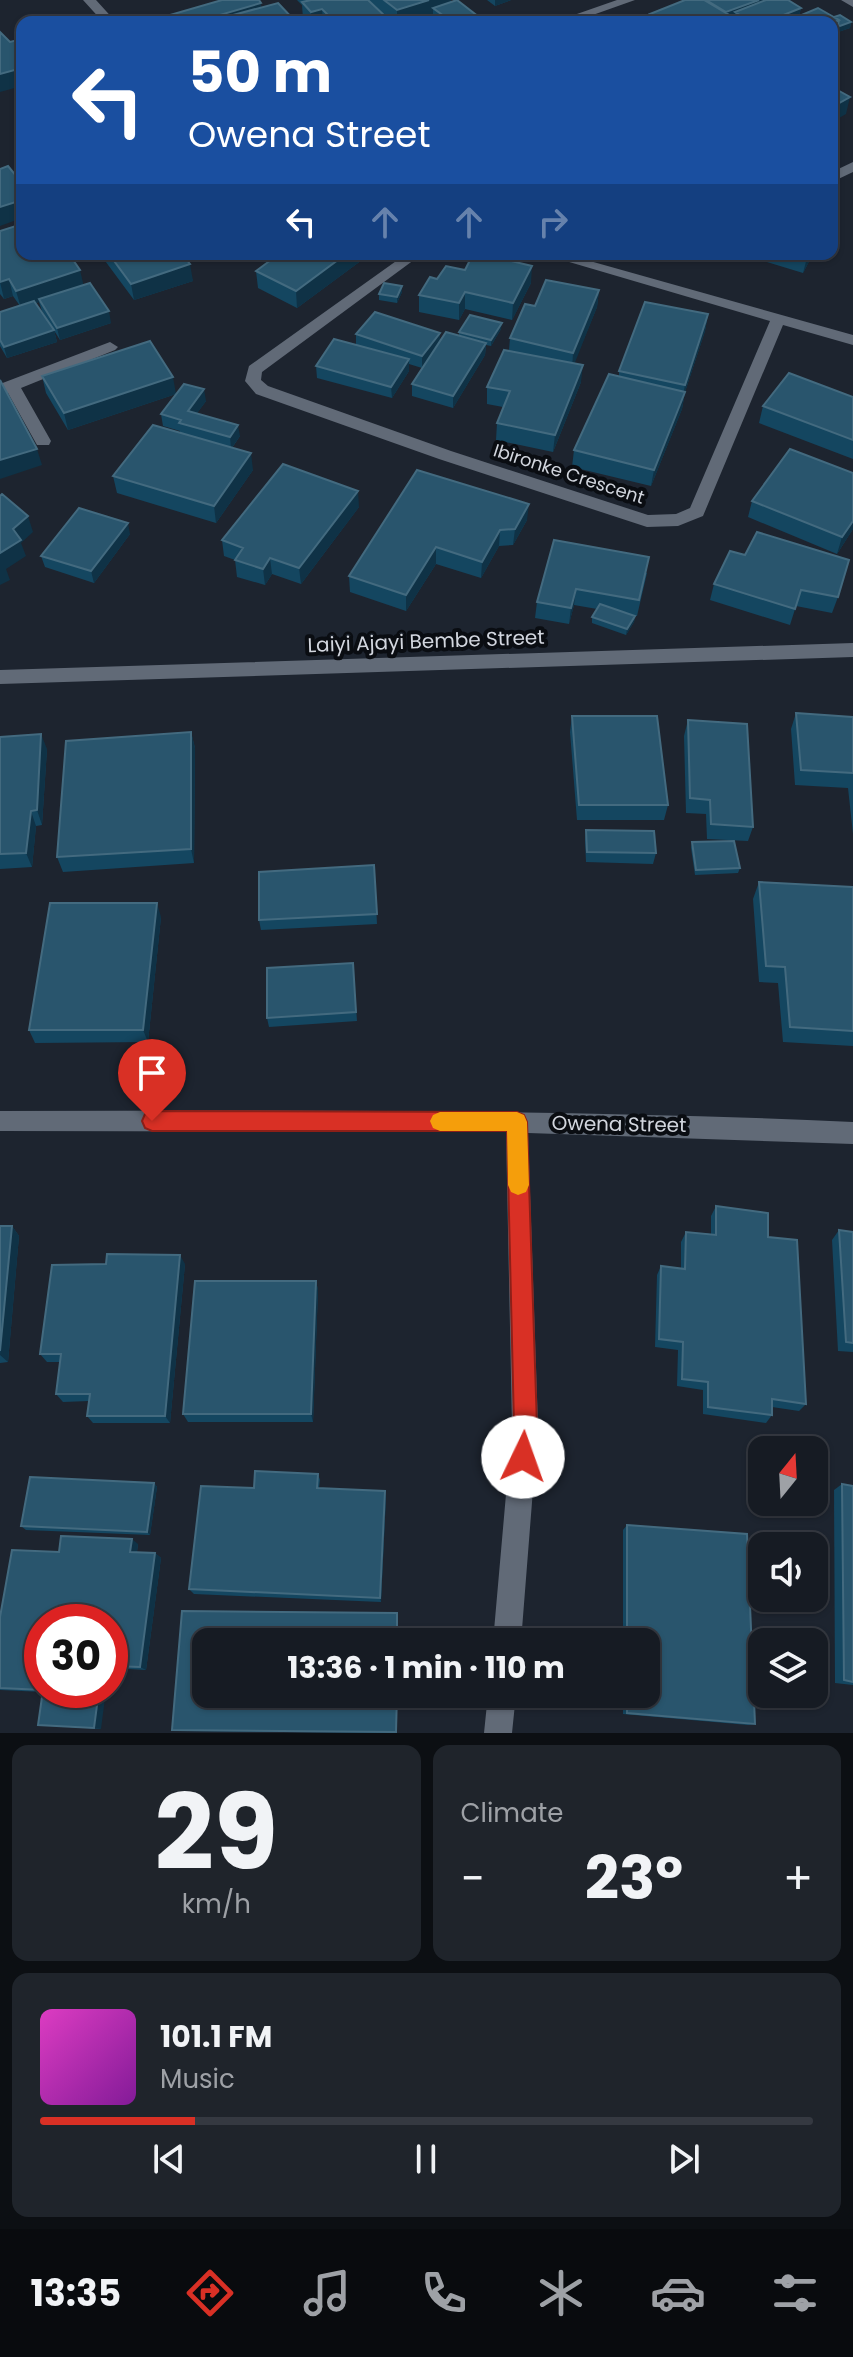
<!DOCTYPE html>
<html lang="en">
<head>
<meta charset="utf-8">
<style>
  :root { --surface:#161b23; --page:#1f242b; --text:#f1f3f6; --muted:#9ea1a6; --line:#353941; --accent:#d93025 }
  body { margin:0; font-family:Poppins,sans-serif; background:var(--page); color:var(--text); height:100vh; display:flex; flex-direction:column; font-size:30px; white-space:nowrap }
  * { box-sizing:border-box; margin:0 }
  p { font-size:26px; color:var(--muted) }
  .icon { flex:none; width:44px; height:44px; fill:none; stroke:currentColor; stroke-width:2; stroke-linecap:round; stroke-linejoin:round }
  .map { position:relative; height:1733px; overflow:hidden }
  .drawer { display:flex; flex-direction:column; gap:12px; padding:12px; background:#0c0f13; flex:1 }
  .drawer>* { flex:none }
  .top-card { position:absolute; left:16px; top:16px; width:822px; height:244px; border-radius:16px; box-shadow:0 2px 6px #0004,0 0 0 2px var(--line); background:#1a4fa0; color:#fff; overflow:hidden }
  .needle { width:52px; rotate:18deg }
  .controls { position:absolute; left:748px; top:1436px; display:grid; gap:16px }
  .controls a { display:grid; place-items:center; width:80px; height:80px; border-radius:16px; background:var(--surface); box-shadow:0 2px 6px #0004,0 0 0 2px var(--line); font-size:40px }
  .speed { position:absolute; left:24px; top:1604px; display:flex; gap:16px; font-size:40px; font-weight:700; text-align:center }
  .speed>* { display:grid; place-content:center; width:104px; height:104px; border-radius:50%; background:var(--surface); box-shadow:0 2px 6px #0004,0 0 0 2px var(--line); line-height:1 }
  .speed .limit { border:12px solid #d22; background:#fff; color:#111 }
  .pin { position:absolute; display:grid; place-items:center; width:68px; height:68px; color:#fff; margin:-82px -34px; border-radius:50% 50% 50% 0; rotate:-45deg; box-shadow:0 0 8px #0007 }
  .pin .icon { rotate:45deg }
  .me { position:absolute; width:88px; margin:-44px; rotate:3deg; stroke-linejoin:round; filter:drop-shadow(0 0 6px #0008) }
  .turn { display:flex; align-items:center; gap:28px; height:168px; padding:0 40px; font-size:36px }
  .turn .icon { width:104px; height:104px; stroke-width:2.5 }
  .turn b { display:block; font-size:56px; line-height:68px }
  .lanes { display:flex; align-items:center; height:76px; padding:0 40px; background:#0003; justify-content:center; gap:40px; direction:ltr }
  .lanes .off { opacity:.35 }
  .big { font-size:60px; font-weight:700; line-height:1.1 }
  .drawer .card { flex:1; display:flex; flex-direction:column; justify-content:center; gap:12px; min-width:0; padding:0 28px; border-radius:16px; background:var(--page) }
  .drawer .dial { align-items:center; gap:0 }
  .dial b { font-size:104px; line-height:1 }
  .song { display:flex; align-items:center; gap:24px }
  .cover { width:96px; height:96px; border-radius:12px; background:linear-gradient(135deg,hsl(310 70% 55%),hsl(290 70% 35%)) }
  .played { height:8px; border-radius:4px; background:linear-gradient(90deg,var(--accent) 20%,var(--line) 20%) }
  .keys { display:flex; justify-content:space-around; direction:ltr }
  .heat { display:flex; justify-content:space-between; align-items:center; font-size:44px; direction:ltr }
  .drawer .tiles { flex:1; display:grid; gap:12px; grid-template-columns:1fr 1fr }
  .card:last-child { grid-column:span 2 }
  .trip { position:absolute; left:192px; top:1628px; width:468px; height:80px; border-radius:16px; background:var(--surface); box-shadow:0 2px 6px #0004,0 0 0 2px var(--line); font-weight:700; line-height:80px; text-align:center }
  .dock { display:flex; height:128px; justify-content:space-around; align-items:center; background:#090b0e; color:var(--muted) }
  .dock .icon { width:56px; height:56px }
  .dock .on { color:var(--accent) }
  .dock b { font-size:36px; color:var(--text) }
  .map>svg:first-child { display:block }
</style>
</head>
<body>
<div class="map">
<svg width="853" height="1733" viewBox="0 0 853 1733">
  <rect width="100%" height="100%" fill="#1d242f"/>
  <g fill="none" stroke-linecap="round" stroke-linejoin="round">
    <path fill="#616a77" fill-rule="evenodd" d="M110 342 118 347 115 350 21 388 51 441 49 445H37L8 393 0 395V384Z"/>
    <path fill="#616a77" fill-rule="evenodd" d="M83 0H96L116 22H103Z
      M617 0H635L573 22H554Z
      M841 0H853V7Z
      M853 162V172L832 182V172Z
      M406 254H422L262 372 261 380 268 386 451 451 648 515 676 514 690 508 770 321 542 254H565L853 335V345L783 325 703 516 678 526 647 527 439 459 256 394 245 381 249 366Z
      M853 643V657L0 684V670Z
      M0 1111C285 1110 569 1109 853 1122V1144L528 1133 538 1426 521 1642H493L512 1426 506 1132 0 1131Z
      M488 1694H516L512 1733H484Z"/>
  </g>
  <path fill="#144660" d="M297 0H451V2L475 14V22H424V20L433 17V15L412 22H391L386 18V22H306L303 19 302 5Z
    M487 0H511L495 6Z
    M685 0H788L801 8 799 16 818 8 834 17 840 15 851 22 850 28 838 32 837 31 832 34V22H649L650 14Z
    M0 231 22 254 84 285 111 323 60 340 42 311 39 302 35 303 54 330 57 342 7 358 0 346V312L20 306 13 296 4 299 0 294Z
    M100 254H182L193 281 134 300Z
    M279 254H362V260L297 308 258 288 256 271Z
    M741 254H813L803 273Z
    M437 279 531 283 512 320 465 309 459 320 419 312V295Z
    M402 286V292L397 303 379 300V294Z
    M599 290 597 307 574 363 581 382 553 452 496 440 497 423 503 407 487 404V387L509 350 510 338 535 306Z
    M708 314 705 331 685 392 682 409 651 486 572 467 574 450 619 377V371Z
    M501 329 491 346 486 345 485 355 453 408 412 396V384L426 362 422 368 409 364V371L392 398 317 378 316 366 356 345V334L440 333V341L459 336V332Z
    M42 376 176 394 206 401 197 413 240 436 232 448 253 470 216 523 117 493 113 476 180 433V431L163 426 161 414 176 394 68 430 46 393Z
    M853 397V459L759 423 763 406Z
    M417 470 527 520 513 545 499 546 481 578 436 564 406 611 350 592 349 576Z
    M853 473V529L837 554 748 517 752 501Z
    M359 507 301 584 272 574 265 585 237 577 235 560 224 556 222 540Z
    M130 534 94 583 45 567 41 556Z
    M554 540 647 573 637 616H635L634 622 626 635 592 623V617L597 609 574 605 569 624 535 618 537 602Z
    M730 551 838 597 832 613 796 606 790 625 710 600 714 584Z
    M796 713 853 717V834L848 788 795 785 791 729Z
    M572 716 668 805 664 820H577L570 732Z
    M688 720 753 827 748 841 707 839 706 814 686 813 684 736Z
    M191 732 195 748 194 863 63 872 57 857Z
    M0 737 47 749 42 825 36 826 32 867 0 869Z
    M586 830 656 853 653 864 586 862 585 840Z
    M692 842 740 868 738 873 695 875 691 848Z
    M374 865 377 924 261 930 259 920Z
    M759 882 853 887V1046L783 1042 778 983 759 982 753 899Z
    M161 917 148 1042 35 1043 29 1030Z
    M353 963 357 1021 269 1027 267 1018Z
    M716 1206 768 1237 806 1404 799 1411 772 1407V1415L766 1423 703 1414V1390L677 1386 678 1350 655 1347 657 1275 661 1266 681 1268V1242L686 1232 711 1234V1216Z
    M0 1226H12L19 1236 8 1362 0 1363Z
    M839 1230 853 1232V1352L838 1351 832 1240Z
    M185 1264 170 1423H93L87 1416 89 1401 63 1402 56 1394 60 1362H47L40 1354Z
    M316 1281 318 1290 313 1422H188L183 1414Z
    M318 1474 320 1480 319 1488 386 1497 381 1602 194 1594 189 1589 254 1488Z
    M154 1483 157 1487 150 1535 26 1530 21 1526Z
    M842 1484 853 1486V1685L835 1683 834 1490Z
    M627 1525 755 1724 748 1725 623 1714V1694H646V1642H623V1530Z
    M138 1544 137 1552 155 1553 161 1558 146 1670 110 1668V1622H42L101 1729 38 1725 43 1692 0 1690V1617L59 1552Z
    M182 1611 397 1613 398 1642H206V1694H397V1733L177 1731 172 1730Z"/>
  <path fill="#0f3246" d="M429 0H451V9L433 8V15L412 22H397V10Z
    M495 0H511L495 6Z
    M759 0H788L735 12 734 20 726 12Z
    M261 3 262 14 237 22H196Z
    M801 8 798 19 792 22H766Z
    M322 9 323 22H312L311 12Z
    M475 14V22H452Z
    M386 17V22H367Z
    M839 20 836 32 832 34V23Z
    M851 22 850 28 838 32 840 26Z
    M22 68V86L0 92V74Z
    M850 97 846 114 832 122V107Z
    M22 200V218L0 226V207Z
    M346 254H362V260L297 308 296 291Z
    M808 254H813L803 273Z
    M190 264 193 281 134 300 131 284Z
    M532 266 531 283 512 320 513 303Z
    M80 270 84 287 21 308 16 291Z
    M9 279 13 296 4 299 0 282Z
    M402 286V292L397 303V297Z
    M599 290 597 307 572 370 573 353Z
    M465 292V309L459 320V303Z
    M109 311 111 323 60 340 57 328Z
    M708 314 705 331 683 398 685 392 682 409 651 486 654 470 682 400 685 385Z
    M502 323 501 329 491 346V340Z
    M54 330 57 342 7 358 4 347Z
    M440 333V345L422 368V356Z
    M486 343 485 355 453 408V396Z
    M409 359V371L392 398 391 387Z
    M583 365 581 382 553 452 555 435Z
    M173 377 176 394 68 430 64 413Z
    M204 389 206 401 190 423 188 411Z
    M238 425 240 436 231 449 230 437Z
    M37 449 42 465 0 479V460Z
    M251 453 253 470 216 523 214 506Z
    M358 491 359 507 301 584 299 568Z
    M529 504 527 520 513 545 515 529Z
    M28 516 33 532 21 543 26 556 6 569 10 580 0 585V553L13 529Z
    M853 521V529L837 554 842 537Z
    M128 523 130 534 94 583 91 571Z
    M500 530 499 546 481 578 482 562Z
    M436 547V564L406 611V595Z
    M270 558 272 574 265 585 263 569Z
    M576 589 574 605 569 624 571 608Z
    M635 616 634 622 626 635 627 629Z
    M191 732 195 748 194 863 191 849Z
    M41 734 47 749 42 825 37 810Z
    M31 811 36 826 32 867 26 853Z
    M157 903 161 917 148 1042 143 1030Z
    M12 1226 19 1236 8 1362 0 1355Z
    M180 1255 185 1264 170 1423 165 1416Z
    M316 1281 318 1290 313 1422 311 1414Z
    M154 1483 157 1487 150 1535 147 1532Z
    M385 1491 386 1497 381 1602 380 1598Z
    M132 1539 138 1544 136 1557 130 1552Z
    M155 1553 161 1558 146 1670 140 1667Z
    M99 1690H106L101 1729 94 1728Z"/>
  <path fill="#29556d" stroke="#436a7f" stroke-width="2" d="M222 0H259L261 3 196 22H167L163 17Z
    M311 0H368L386 17 367 22H335L322 9 311 12 302 2Z
    M384 0H429L397 10Z
    M457 0 475 14 452 22H426L424 20 441 14 433 8Z
    M685 0H704L741 22H663L650 14Z
    M706 0H759L726 12Z
    M766 0H788L801 8 766 22H751L735 12Z
    M278 3 296 22H207Z
    M818 8 839 20 832 23V22H785Z
    M840 15 851 22 840 26 838 25 839 20 834 17Z
    M0 32 10 42 22 39V68L0 74Z
    M832 87 850 97 832 107Z
    M8 166 22 183V200L0 207V169Z
    M22 224V254H69L80 270 16 291 9 279 0 282V231Z
    M109 254H182L190 264 131 284Z
    M279 254H346L296 291 256 271Z
    M473 254H482L532 266 513 303 465 292 459 303 419 295 430 277 437 279 446 266 465 270Z
    M546 280 599 290 573 353 510 338 525 304 535 306Z
    M90 283 109 311 57 328 39 299Z
    M384 283 402 286 397 297 379 294Z
    M34 301 54 330 4 347 0 340V312Z
    M645 302 708 314 685 385 619 371Z
    M375 312 440 333 422 356 356 334Z
    M470 315 502 323 491 340 459 332Z
    M446 332 486 343 453 396 412 384Z
    M334 339 409 359 391 387 316 366Z
    M150 341 173 377 64 413 42 376Z
    M504 350 583 365 555 435 497 423 510 391 487 387Z
    M789 373 853 397V440L763 406Z
    M609 374 685 392 654 470 574 450Z
    M0 380 37 449 0 460Z
    M184 384 204 389 188 411 238 425 230 437 179 423 181 420 161 414Z
    M153 425 251 453 214 506 113 476Z
    M790 449 853 473V521L842 537 752 501Z
    M283 464 358 491 299 568 270 558 263 569 235 560 243 548 222 540Z
    M417 470 529 504 515 529 500 530 482 562 436 547 406 595 349 576Z
    M2 494 28 516 13 529 21 540 0 553V496Z
    M79 508 128 523 91 571 41 556Z
    M757 532 849 560 838 597 801 590 795 609 714 584 730 551 745 555Z
    M554 540 649 557 639 600 576 589 571 608 537 602Z
    M600 604 635 616 627 629 592 617Z
    M796 713 853 717V773L801 770Z
    M572 716H657L668 805H579Z
    M688 720 747 724 753 827 711 824 710 800 690 798Z
    M191 732V849L57 857 66 741Z
    M41 734 37 810 31 811 26 853 0 854V737Z
    M586 830 654 831 656 853 587 852Z
    M734 841 740 868 696 870 692 842Z
    M374 865 377 914 259 920V872Z
    M759 882 853 887V1031L790 1027 785 967 766 966Z
    M50 903H157L143 1030H29Z
    M353 963 356 1012 267 1018V968Z
    M716 1206 768 1213V1237L797 1240 806 1404 772 1399V1415L708 1407V1382L682 1379 683 1342 659 1339 661 1266 685 1269 686 1232 716 1235Z
    M0 1226H12L0 1351Z
    M839 1230 853 1232V1343L846 1342Z
    M107 1254 180 1255 165 1416H87L90 1394H56L61 1354H40L52 1265 106 1264Z
    M195 1281H316L311 1414H183Z
    M255 1471 318 1474 317 1488 385 1491 380 1598 189 1589 201 1486 254 1488Z
    M30 1477 154 1483 147 1532 21 1526Z
    M842 1484 853 1486V1682L844 1680Z
    M627 1525 747 1534 755 1724 627 1713V1694H646V1642H627Z
    M61 1536 132 1539 130 1552 155 1553 140 1667 110 1666V1622H42V1690H99L94 1728 38 1725 43 1690 0 1688V1617L12 1550 59 1552Z
    M182 1611 397 1613V1642H206V1694H397L396 1732 172 1730Z"/>
  <path fill="#d93025" stroke="#8d1f18" stroke-width="2" d="M152 1111 517 1112 524 1115 527 1122 537 1426 531 1465 523 1468 514 1465 511 1457 514 1426 507 1131H152L145 1128 142 1121 145 1114Z"/>
  <path fill="#f59e0b" d="M440 1112H517L524 1115 527 1122 529 1185 526 1192 518 1195 511 1192 508 1185 507 1131H440L433 1128 430 1121 433 1115Z"/>
  <g text-anchor="middle" stroke-width="8" stroke-linejoin="round" paint-order="stroke">
    <g font-size="18" fill="#d2d6de" stroke="#0a0d12">
      <text transform="translate(569 474) rotate(18)" y="6">Ibironke Crescent</text>
    </g>
    <g font-size="20" fill="#d2d6de" stroke="#0a0d12">
      <text transform="translate(426 641) rotate(-2)" y="7">Laiyi Ajayi Bembe Street</text>
      <text transform="translate(619 1124) rotate(1)" y="7">Owena Street</text>
    </g>
  </g>
</svg>
<div class="controls">
<a><svg class="needle" viewBox="-14 -14 28 28"><path d="M0-13l5 13h-10z" fill="#e53935"/><path d="M0 13l5-13h-10z" fill="#9ea1a6"/></svg></a>
<a><svg class="icon" aria-label="sound" viewBox="0 0 24 24"><path d="M4 9h4l5-4v14l-5-4H4zM17 9q2 3 0 6"/></svg></a>
<a><svg class="icon" aria-label="layers" viewBox="0 0 24 24"><path d="M12 4l9 5-9 5-9-5zM3 14l9 5 9-5"/></svg></a>
</div>
<div class="speed"><div class="limit">30</div></div>
<div class="pin" style="left:152px;top:1121px;background:#d93025"><svg class="icon" aria-label="arrive" viewBox="0 0 24 24"><path d="M6 21V4h12l-3 4 3 4H6"/></svg></div>
<svg class="me" style="left:523px;top:1457px" viewBox="-20 -20 40 40"><circle r="19" fill="#fff"/><path d="M0-13L10 11 0 6-10 11z" fill="#d93025"/></svg>
<div class="trip">13:36 · 1 min · 110 m</div>
<div class="top-card">
<div class="turn"><svg class="icon" aria-label="left" viewBox="0 0 24 24"><path d="M17 20v-9H6M10 6l-5 5 5 5"/></svg><div><b>50 m</b>Owena Street</div></div>
<div class="lanes"><svg class="icon" aria-label="left" viewBox="0 0 24 24"><path d="M17 20v-9H6M10 6l-5 5 5 5"/></svg><svg class="icon off" aria-label="ahead" viewBox="0 0 24 24"><path d="M12 20V5M6 11l6-6 6 6"/></svg><svg class="icon off" aria-label="ahead" viewBox="0 0 24 24"><path d="M12 20V5M6 11l6-6 6 6"/></svg><svg class="icon off" aria-label="right" viewBox="0 0 24 24"><path d="M7 20v-9h11M14 6l5 5-5 5"/></svg></div>
</div>
</div>
<section class="drawer">
<div class="tiles">
<div class="card dial"><b>29</b><p>km/h</p></div>
<div class="card"><p>Climate</p>
<div class="heat"><a>−</a><b class="big">23°</b><a>+</a></div>
</div>
<div class="card">
<div class="song"><i class="cover"></i><div><b>101.1 FM</b><p>Music</p></div></div>
<div class="played"></div>
<div class="keys"><svg class="icon" aria-label="previous" viewBox="0 0 24 24"><path d="M18 5L8 12l10 7zM5 5v14"/></svg><svg class="icon" aria-label="pause" viewBox="0 0 24 24"><path d="M8 5v14M16 5v14"/></svg><svg class="icon" aria-label="next" viewBox="0 0 24 24"><path d="M6 5l10 7-10 7zM19 5v14"/></svg></div>
</div>
</div>
</section>
<nav class="dock">
<b>13:35</b>
<svg class="icon on" aria-label="directions" viewBox="0 0 24 24"><path d="M12 3l9 9-9 9-9-9zM9 14v-3h6M13 9l2 2-2 2"/></svg>
<svg class="icon" aria-label="music" viewBox="0 0 24 24"><path d="M9 18V5l10-2v13"/><circle cx="6" cy="18" r="3"/><circle cx="16" cy="16" r="3"/></svg>
<svg class="icon" aria-label="phone" viewBox="0 0 24 24"><path d="M5 4h4l2 5-3 2q2 4 5 5l2-3 5 2v4C11 20 4 13 5 4z"/></svg>
<svg class="icon" aria-label="climate" viewBox="0 0 24 24"><path d="M12 3v18M4 7l16 10M4 17L20 7"/></svg>
<svg class="icon" aria-label="car" viewBox="0 0 24 24"><path d="M5 17H2v-5l4-1 3-4h7l3 4 3 1v5h-3M9 17h6M6 11h13"/><circle cx="7" cy="17" r="2"/><circle cx="17" cy="17" r="2"/></svg>
<svg class="icon" aria-label="filters" viewBox="0 0 24 24"><path d="M4 7h16M4 17h16"/><circle cx="9" cy="7" r="2"/><circle cx="15" cy="17" r="2"/></svg>
</nav>
</body>
</html>
